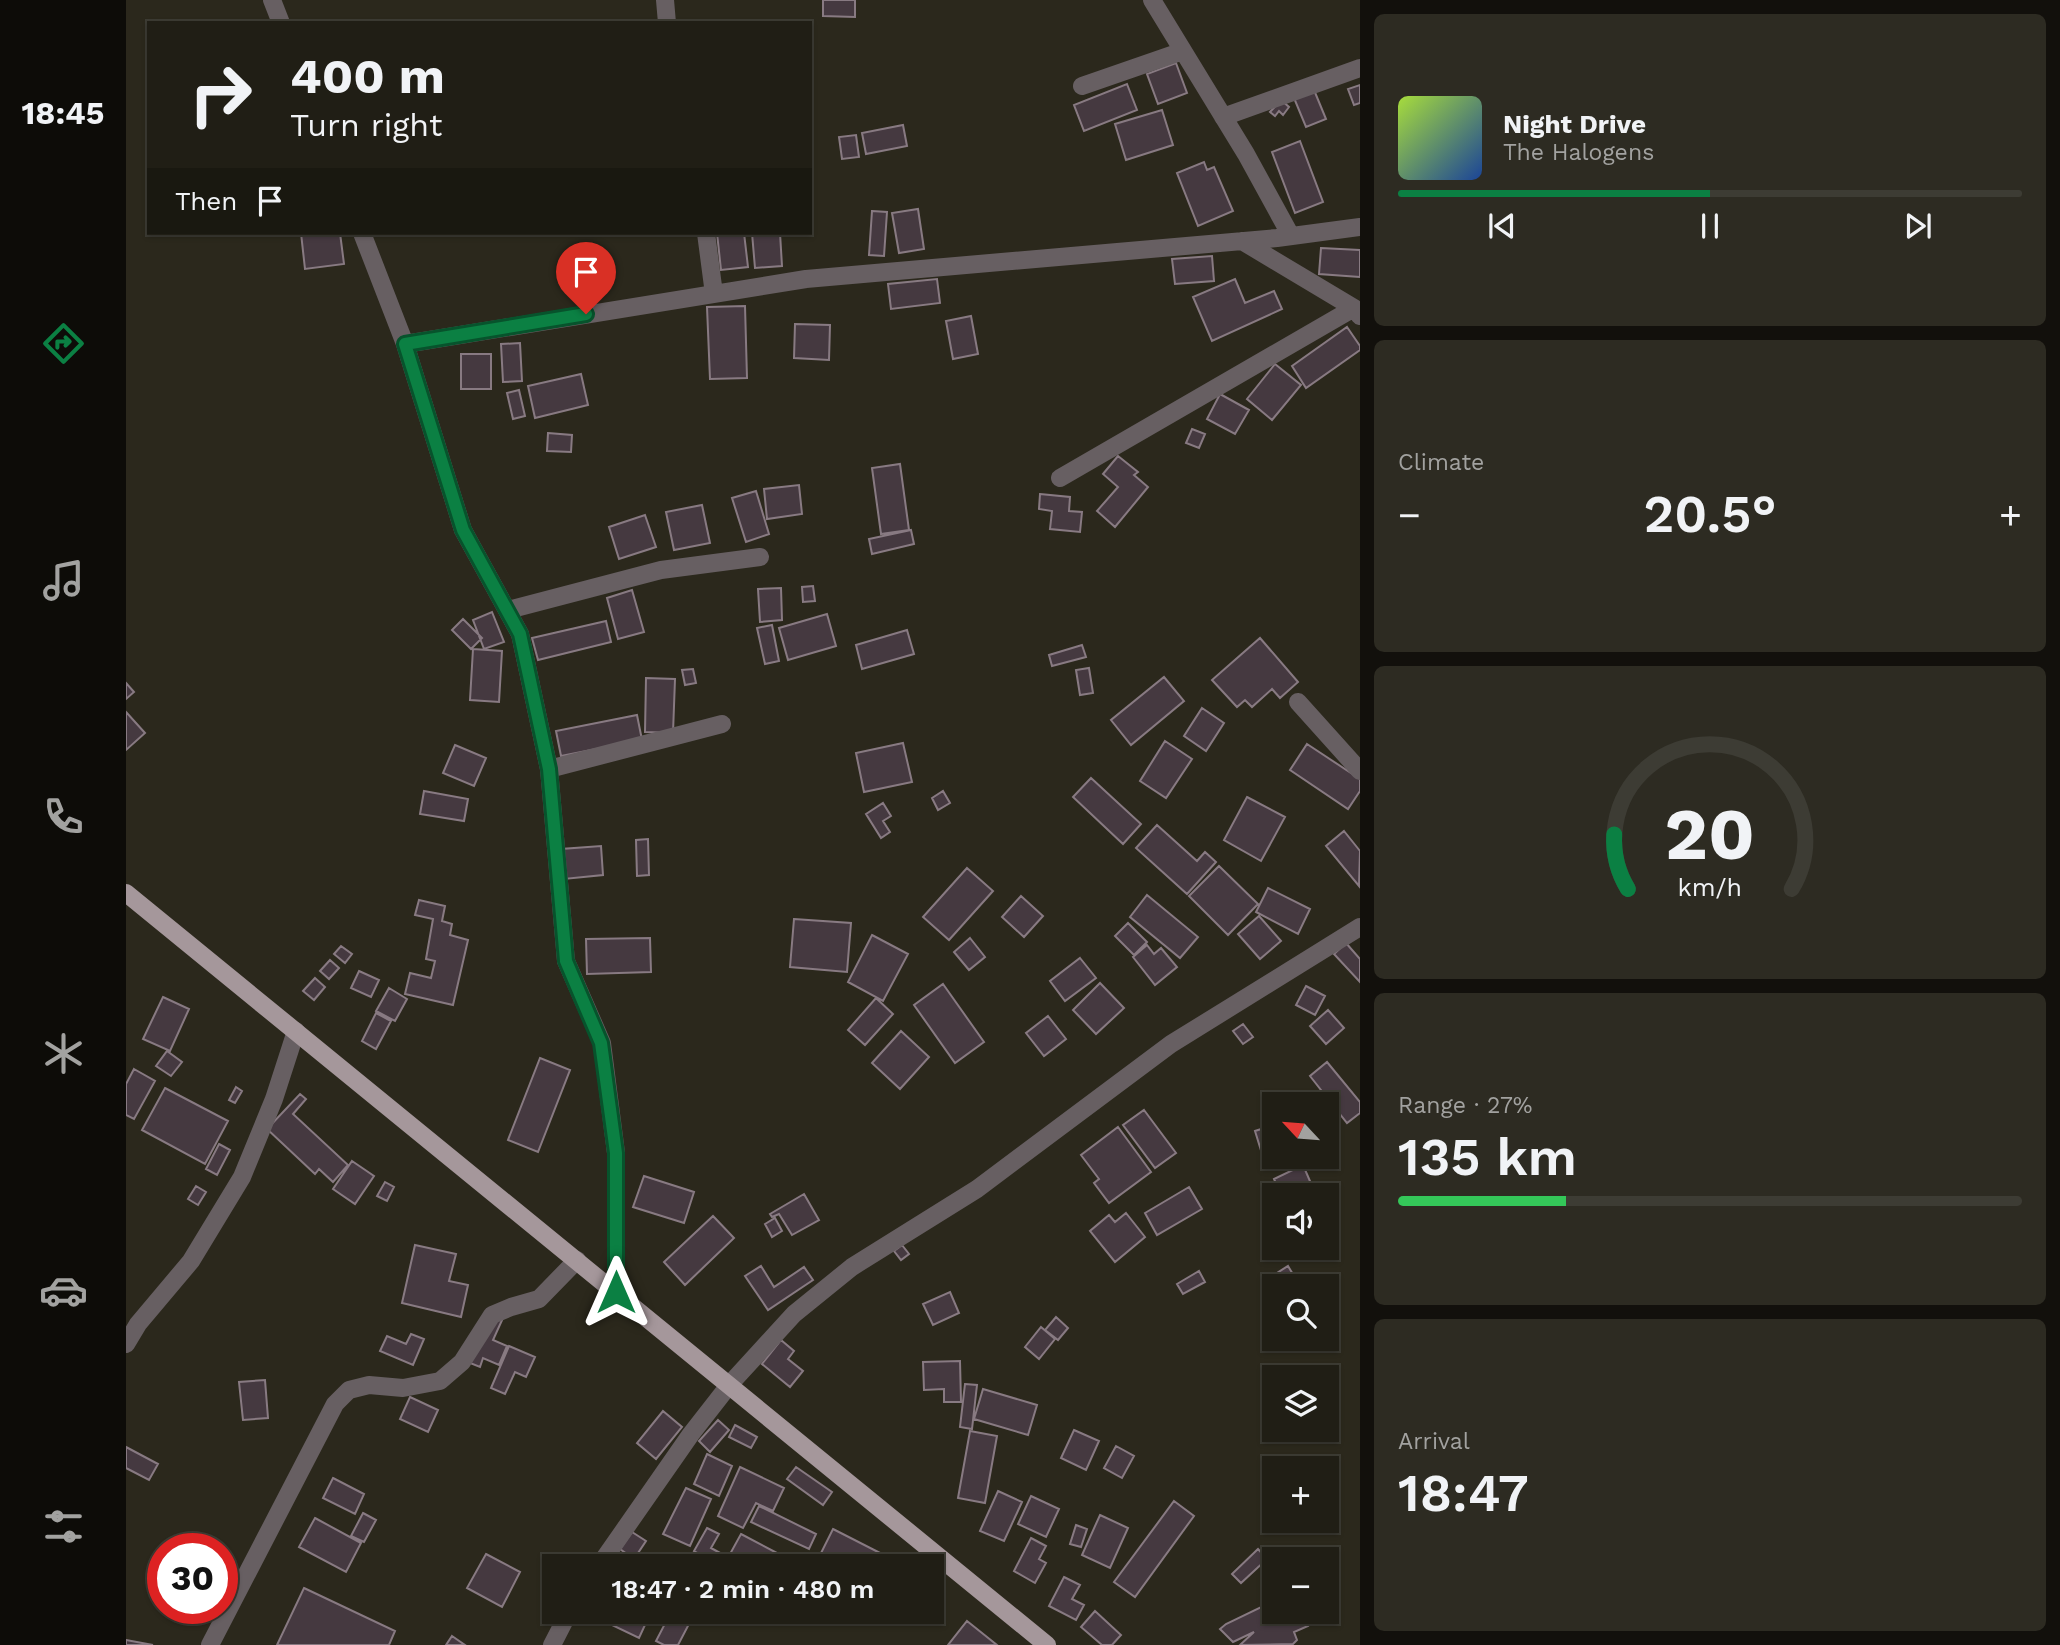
<!DOCTYPE html>
<html lang="en">
<head>
<meta charset="utf-8">
<style>
  :root { --surface:#201e15; --page:#2d2b22; --text:#f1f3f6; --muted:#a2a2a0; --line:#3d3c34; --accent:#0b8043 }
  body { margin:0; font-family:"Work Sans",sans-serif; background:var(--page); color:var(--text); height:100vh; display:flex; flex-direction:column; font-size:26px; white-space:nowrap }
  * { box-sizing:border-box; margin:0 }
  p { font-size:23px; color:var(--muted) }
  .icon { flex:none; width:38px; height:38px; fill:none; stroke:currentColor; stroke-width:2; stroke-linecap:round; stroke-linejoin:round }
  .map { position:relative; flex:1; overflow:hidden }
  .drawer { display:flex; flex-direction:column; gap:14px; padding:14px; background:#12100c; width:700px }
  .drawer>* { flex:none }
  .top-card { position:absolute; left:21px; top:21px; width:665px; height:214px; border-radius:0px; box-shadow:0 2px 5px #0004,0 0 0 2px var(--line); background:#201e15; color:var(--text); overflow:hidden }
  .needle { width:46px; rotate:296deg }
  .tools { position:absolute; left:1136px; top:1092px; display:grid; gap:14px }
  .tools a { display:grid; place-items:center; width:77px; height:77px; border-radius:0px; background:var(--surface); box-shadow:0 2px 5px #0004,0 0 0 2px var(--line); font-size:35px }
  .speed { position:absolute; left:21px; top:1533px; display:flex; gap:14px; font-size:35px; font-weight:700; text-align:center }
  .speed>* { display:grid; place-content:center; width:91px; height:91px; border-radius:50%; background:var(--surface); box-shadow:0 2px 5px #0004,0 0 0 2px var(--line); line-height:1 }
  .speed .limit { border:10px solid #d22; background:#fff; color:#111 }
  .pin { position:absolute; display:grid; place-items:center; width:60px; height:60px; color:#fff; margin:-72px -30px; border-radius:50% 50% 50% 0; rotate:-45deg; box-shadow:0 0 7px #0007 }
  .pin .icon { rotate:45deg }
  .me { position:absolute; width:77px; margin:-38px; rotate:0deg; stroke-linejoin:round; filter:drop-shadow(0 0 5px #0008) }
  .turn { display:flex; align-items:center; gap:24px; height:147px; padding:0 28px; font-size:32px }
  .turn .icon { width:91px; height:91px; stroke-width:2.5 }
  .turn b { display:block; font-size:49px; line-height:60px }
  .then { display:flex; align-items:center; height:66px; padding:0 28px; background:#0003; gap:14px; font-size:26px }
  .big { font-size:52px; font-weight:600; line-height:1.1 }
  .drawer .tile { flex:1; display:flex; flex-direction:column; justify-content:center; gap:10px; min-width:0; padding:0 24px; border-radius:10px; background:var(--page) }
  .drawer .dial { align-items:center; gap:0 }
  .dial svg { height:182px; overflow:visible; fill:none; stroke:var(--line); stroke-width:7; stroke-linecap:round; text-anchor:middle }
  .dial text { fill:var(--text); stroke:none }
  .song { display:flex; align-items:center; gap:21px }
  .cover { width:84px; height:84px; border-radius:10px; background:linear-gradient(135deg,hsl(80 70% 55%),hsl(220 70% 35%)) }
  .played { height:7px; border-radius:4px; background:linear-gradient(90deg,var(--accent) 50%,var(--line) 50%) }
  .keys { display:flex; justify-content:space-around; direction:ltr }
  .heat { display:flex; justify-content:space-between; align-items:center; font-size:38px; direction:ltr }
  .charge { height:10px; border-radius:5px; background:linear-gradient(90deg,#34c759 27%,var(--line) 0) }
  .trip { position:absolute; left:416px; top:1554px; width:402px; height:70px; border-radius:0px; background:var(--surface); box-shadow:0 2px 5px #0004,0 0 0 2px var(--line); font-weight:600; line-height:70px; text-align:center }
  main { display:flex; flex:1; min-height:0 }
  .tab-bar { display:flex; flex-direction:column; width:126px; justify-content:space-around; align-items:center; background:#0d0c08; color:var(--muted) }
  .tab-bar .icon { width:49px; height:49px }
  .tab-bar .current { color:var(--accent) }
  .tab-bar b { font-size:32px; color:var(--text) }
  .map>svg:first-child { display:block }
</style>
</head>
<body>
<main>
<nav class="tab-bar">
<b>18:45</b>
<svg class="icon current" aria-label="directions" viewBox="0 0 24 24"><path d="M12 3l9 9-9 9-9-9zM9 14v-3h6M13 9l2 2-2 2"/></svg>
<svg class="icon" aria-label="music" viewBox="0 0 24 24"><path d="M9 18V5l10-2v13"/><circle cx="6" cy="18" r="3"/><circle cx="16" cy="16" r="3"/></svg>
<svg class="icon" aria-label="phone" viewBox="0 0 24 24"><path d="M5 4h4l2 5-3 2q2 4 5 5l2-3 5 2v4C11 20 4 13 5 4z"/></svg>
<svg class="icon" aria-label="climate" viewBox="0 0 24 24"><path d="M12 3v18M4 7l16 10M4 17L20 7"/></svg>
<svg class="icon" aria-label="car" viewBox="0 0 24 24"><path d="M5 17H2v-5l4-1 3-4h7l3 4 3 1v5h-3M9 17h6M6 11h13"/><circle cx="7" cy="17" r="2"/><circle cx="17" cy="17" r="2"/></svg>
<svg class="icon" aria-label="filters" viewBox="0 0 24 24"><path d="M4 7h16M4 17h16"/><circle cx="9" cy="7" r="2"/><circle cx="15" cy="17" r="2"/></svg>
</nav>
<div class="map">
<svg width="1234" height="1645" viewBox="0 0 1234 1645">
  <rect width="100%" height="100%" fill="#2b281c"/>
  <path fill="#453940" stroke="#887a82" stroke-width="2" d="M697 0H729V17L697 16Z
    M1050 63 1061 93 1032 104 1021 74Z
    M1001 84 1011 110 958 131 948 105Z
    M1234 85V103L1228 105 1222 89Z
    M1188 90 1200 119 1180 127 1168 98Z
    M1155 100 1163 107 1157 115 1153 111 1149 116 1144 112Z
    M1036 110 1047 145 1000 160 989 124Z
    M777 125 781 146 740 154 736 133Z
    M730 135 733 157 716 159 713 137Z
    M1174 141 1197 202 1169 213 1146 152Z
    M1078 162 1081 170 1088 167 1107 211 1072 226 1051 173Z
    M792 209 798 249 773 253 766 213Z
    M746 211 761 212 758 256 743 255Z
    M175 233H214L218 264 179 269Z
    M591 233H618L622 267 595 270Z
    M626 233H654L656 266 629 268Z
    M1195 248 1234 250V277L1193 274Z
    M1086 256 1088 281 1049 284 1046 259Z
    M811 279 814 303 765 309 762 284Z
    M1109 279 1119 303 1148 291 1156 309 1086 341 1067 297Z
    M619 306 621 378 584 379 581 307Z
    M845 316 852 354 827 359 820 321Z
    M669 324 704 325 703 360 668 358Z
    M1221 327 1234 346V350L1180 388 1166 366Z
    M394 343 396 381 377 382 375 344Z
    M335 354H365V389H335Z
    M1149 364 1175 385 1146 420 1121 399Z
    M455 374 462 405 409 418 402 386Z
    M393 390 399 416 387 419 381 393Z
    M1094 394 1123 410 1109 434 1081 419Z
    M1066 429 1079 434 1073 448 1060 443Z
    M422 433 446 435 445 452 421 451Z
    M992 456 1012 472 1008 475 1022 487 989 527 971 511 992 487 977 474Z
    M774 464 783 530 755 534 746 468Z
    M673 485 676 514 641 519 638 489Z
    M630 491 643 534 620 542 606 498Z
    M914 494 944 497 943 511 956 512 954 532 924 529 926 511 913 509Z
    M576 505 584 543 548 550 540 512Z
    M519 515 530 547 493 559 483 527Z
    M785 530 788 544 746 554 743 539Z
    M687 586 689 601 677 602 676 587Z
    M655 588 656 620 634 622 632 589Z
    M506 590 518 632 492 639 481 598Z
    M366 612 378 642 358 649 347 620Z
    M701 614 710 646 662 660 653 628Z
    M337 619 356 638 345 649 326 630Z
    M480 621 485 642 412 660 406 638Z
    M646 625 653 661 639 664 631 628Z
    M781 630 788 654 736 669 730 645Z
    M1134 638 1172 682 1154 698 1146 689 1126 707 1119 700 1111 707 1086 680Z
    M956 645 960 657 926 666 923 655Z
    M347 649 376 651 373 702 344 700Z
    M963 668 967 693 954 695 950 670Z
    M567 669 570 683 559 685 556 670Z
    M1038 677 1058 701 1005 745 985 720Z
    M520 678 549 679 547 733 519 732Z
    M0 683 8 692 0 699Z
    M1076 708 1098 723 1080 751 1058 736Z
    M0 712 19 733 0 750Z
    M511 715 516 740 435 756 430 731Z
    M1039 741 1066 759 1040 798 1014 781Z
    M777 743 786 782 738 792 730 753Z
    M1181 744 1234 779V791L1222 809 1164 770Z
    M329 745 360 758 348 786 317 773Z
    M965 778 1015 824 997 844 947 797Z
    M298 791 342 799 338 821 294 814Z
    M817 791 824 803 812 810 806 798Z
    M1121 797 1159 817 1135 861 1098 840Z
    M757 803 765 816 757 821 764 832 755 838 740 814Z
    M1031 825 1071 861 1079 852 1090 862 1061 894 1010 848Z
    M1218 831 1234 851 1233 886 1200 846Z
    M522 839 523 875 511 876 510 840Z
    M475 846 477 875 438 879 435 849Z
    M1093 866 1132 904 1102 935 1063 896Z
    M841 868 867 891 823 940 797 917Z
    M1142 888 1184 909 1172 934 1130 912Z
    M1021 895 1072 937 1054 958 1004 917Z
    M895 896 917 916 898 937 876 917Z
    M293 900 319 906 316 921 326 924 324 935 342 940 327 1005 279 994 284 973 305 978 309 961 300 959 307 919 289 915Z
    M1133 916 1155 941 1134 959 1112 934Z
    M668 919 725 923 721 972 664 967Z
    M1002 923 1021 942 1008 955 989 936Z
    M746 935 782 954 757 1001 722 982Z
    M524 938 525 972 461 974 460 939Z
    M844 938 859 957 843 970 828 952Z
    M1220 943 1234 959V982L1208 954Z
    M1021 945 1028 954 1035 948 1051 967 1029 985 1007 957Z
    M215 946 226 954 219 963 208 954Z
    M954 958 970 978 939 1001 924 981Z
    M204 960 213 968 203 979 194 971Z
    M233 971 253 980 245 997 225 988Z
    M189 978 199 987 188 1000 177 991Z
    M974 983 998 1008 970 1034 947 1010Z
    M817 984 858 1042 829 1063 788 1005Z
    M1180 986 1199 996 1189 1015 1170 1005Z
    M263 988 281 999 269 1021 250 1011Z
    M37 997 63 1009 44 1051 17 1039Z
    M750 998 767 1014 739 1045 722 1030Z
    M1202 1010 1218 1028 1200 1044 1184 1026Z
    M250 1013 265 1021 250 1049 236 1041Z
    M922 1016 940 1039 918 1056 900 1033Z
    M1117 1024 1127 1037 1117 1044 1107 1031Z
    M775 1031 803 1057 774 1089 746 1063Z
    M41 1051 56 1062 45 1076 30 1066Z
    M414 1058 444 1070 412 1152 382 1140Z
    M1201 1062 1234 1102V1113L1221 1123 1184 1076Z
    M8 1069 29 1081 8 1119 0 1115V1084Z
    M110 1087 116 1091 109 1103 103 1100Z
    M39 1088 102 1121 79 1164 16 1130Z
    M174 1094 180 1099 167 1114 222 1165 207 1182 193 1169 189 1174 141 1129Z
    M1018 1110 1050 1153 1029 1168 997 1125Z
    M1148 1125V1157H1165L1147 1162 1144 1155 1137 1157 1129 1131Z
    M992 1127 1025 1172 983 1203 968 1183 973 1179 955 1155Z
    M93 1144 104 1150 91 1175 80 1169Z
    M226 1161 248 1176 229 1204 207 1189Z
    M1177 1165 1190 1195H1155L1148 1179Z
    M518 1176 568 1192 558 1223 507 1207Z
    M259 1182 268 1187 261 1201 251 1196Z
    M70 1186 80 1192 72 1205 62 1199Z
    M1063 1187 1076 1209 1031 1235 1019 1213Z
    M678 1194 693 1220 666 1235 653 1214 646 1217 644 1214Z
    M1000 1213 1019 1237 989 1262 964 1231 983 1215 989 1222Z
    M587 1216 608 1238 559 1285 538 1262Z
    M649 1218 656 1231 646 1237 639 1224Z
    M289 1245 330 1254 323 1281 342 1285 335 1317 276 1303Z
    M776 1245 783 1254 775 1260 768 1251Z
    M635 1266 648 1287 678 1267 687 1280 642 1310 619 1276Z
    M1162 1266 1174 1286H1148L1143 1278Z
    M1073 1271 1079 1282 1057 1294 1051 1284Z
    M824 1292 833 1313 807 1325 797 1304Z
    M361 1310 377 1318 367 1340 381 1346 373 1365 357 1358 354 1367 339 1361Z
    M930 1317 942 1328 932 1340 919 1330Z
    M915 1327 929 1339 913 1359 899 1347Z
    M285 1334 298 1339 287 1365 254 1351 261 1336 280 1344Z
    M655 1340 668 1351 662 1359 677 1371 664 1387 636 1364Z
    M383 1346 409 1357 400 1377 389 1372 379 1394 365 1388Z
    M834 1361 835 1402H818V1389L798 1390 797 1362Z
    M139 1380 142 1418 117 1420 113 1382Z
    M839 1384 851 1385 846 1429 834 1427Z
    M857 1389 911 1405 902 1435 848 1419Z
    M284 1397 312 1410 302 1432 274 1419Z
    M537 1411 556 1427 530 1459 511 1443Z
    M592 1420 603 1430 584 1452 573 1441Z
    M609 1425 631 1437 625 1448 603 1437Z
    M948 1430 973 1441 960 1470 935 1458Z
    M844 1431 871 1436 859 1503 832 1498Z
    M990 1446 1008 1456 996 1478 978 1468Z
    M0 1447 32 1464 23 1480 0 1468Z
    M581 1454 606 1466 593 1496 568 1484Z
    M614 1467 658 1488 647 1511 630 1503 617 1528 592 1516Z
    M670 1467 706 1492 697 1505 661 1479Z
    M207 1478 238 1494 229 1514 197 1498Z
    M560 1488 585 1499 564 1546 537 1534Z
    M872 1491 896 1502 878 1541 854 1531Z
    M905 1496 933 1509 920 1537 892 1524Z
    M1048 1501 1068 1516 1009 1597 988 1582Z
    M633 1506 690 1534 683 1549 625 1522Z
    M237 1513 250 1520 238 1542 225 1536Z
    M974 1515 1002 1528 984 1568 956 1555Z
    M189 1518 235 1543 220 1572 173 1547Z
    M950 1525 961 1529 955 1547 944 1544Z
    M581 1528 593 1534 585 1548 596 1554 591 1564 568 1551Z
    M707 1529 760 1556 755 1566H715L694 1555Z
    M506 1532 520 1541 508 1559 494 1549Z
    M615 1534 651 1553 645 1566H627L604 1554Z
    M905 1538 920 1546 913 1559 920 1563 909 1583 888 1571Z
    M1132 1549 1141 1559 1115 1583 1106 1574Z
    M360 1554 394 1572 376 1607 341 1588Z
    M938 1577 954 1585 946 1599 958 1605 950 1620 923 1606Z
    M178 1588 269 1631 263 1645H151Z
    M1148 1601V1612H1176L1182 1626 1168 1632 1171 1640 1167 1644 1114 1645 1128 1632 1107 1642 1094 1629 1100 1624Z
    M969 1611 995 1635 986 1645H976L955 1627Z
    M459 1612H525L513 1638Z
    M546 1612H570L565 1622Z
    M544 1614 563 1624 552 1645H538L530 1641Z
    M841 1621 871 1645H822Z
    M326 1636 339 1645H320Z
    M0 1640 27 1645H0Z"/>
  <g fill="none" stroke-linecap="round" stroke-linejoin="round">
    <path stroke="#675f62" stroke-width="18" d="M146 0 155 23
      M539 0 541 23
      M1026 0 1120 154 1165 236
      M956 86 1057 51
      M1097 117 1234 68
      M236 233 279 344 337 530 394 634 423 769 440 961 476 1043 490 1153V1292
      M580 233 588 294
      M1116 241 1228 308 1234 316
      M279 344 680 279 1151 238 1234 227
      M934 478 1228 308
      M382 610 535 570 634 557
      M1172 702 1234 771
      M423 769 596 724
      M0 1344 12 1324 65 1261 116 1177 148 1099 170 1031
      M473 1566 565 1434 604 1384 668 1314 726 1267 851 1189 1045 1044 1234 927
      M84 1645 209 1404 223 1390 243 1385 277 1388 314 1381 336 1362 366 1315 385 1307 413 1299 451 1260
      M426 1645 443 1612"/>
    <path stroke="#a5979b" stroke-width="18" d="M0 893 921 1645"/>
  </g>
  <g fill="none" stroke-linecap="round" stroke-linejoin="round">
    <defs>
      <path id="route" d="M460 314 279 344 337 530 394 634 423 769 440 961 475 1043 490 1153V1292"/>
    </defs>
    <use href="#route" stroke="#07532c" stroke-width="18"/>
    <use href="#route" stroke="#0b8043" stroke-width="12"/>
  </g>
</svg>
<div class="tools">
<a><svg class="needle" viewBox="-14 -14 28 28"><path d="M0-13l5 13h-10z" fill="#e53935"/><path d="M0 13l5-13h-10z" fill="#a2a2a0"/></svg></a>
<a><svg class="icon" aria-label="sound" viewBox="0 0 24 24"><path d="M4 9h4l5-4v14l-5-4H4zM17 9q2 3 0 6"/></svg></a>
<a><svg class="icon" aria-label="search" viewBox="0 0 24 24"><circle cx="10" cy="10" r="6"/><path d="M15 15l6 6"/></svg></a>
<a><svg class="icon" aria-label="layers" viewBox="0 0 24 24"><path d="M12 4l9 5-9 5-9-5zM3 14l9 5 9-5"/></svg></a>
<a>+</a>
<a>−</a>
</div>
<div class="speed"><div class="limit">30</div></div>
<div class="pin" style="left:460px;top:314px;background:#d93025"><svg class="icon" aria-label="arrive" viewBox="0 0 24 24"><path d="M6 21V4h12l-3 4 3 4H6"/></svg></div>
<svg class="me" style="left:490px;top:1292px" viewBox="-20 -20 40 40"><path d="M0-17L14 15 0 8-14 15z" fill="#0b8043" stroke="#fff" stroke-width="4"/></svg>
<div class="trip">18:47 · 2 min · 480 m</div>
<div class="top-card">
<div class="turn"><svg class="icon" aria-label="right" viewBox="0 0 24 24"><path d="M7 20v-9h11M14 6l5 5-5 5"/></svg><div><b>400 m</b>Turn right</div></div>
<div class="then">Then<svg class="icon" aria-label="arrive" viewBox="0 0 24 24"><path d="M6 21V4h12l-3 4 3 4H6"/></svg></div>
</div>
</div>
<section class="drawer">
<div class="tile">
<div class="song"><i class="cover"></i><div><b>Night Drive</b><p>The Halogens</p></div></div>
<div class="played"></div>
<div class="keys"><svg class="icon" aria-label="previous" viewBox="0 0 24 24"><path d="M18 5L8 12l10 7zM5 5v14"/></svg><svg class="icon" aria-label="pause" viewBox="0 0 24 24"><path d="M8 5v14M16 5v14"/></svg><svg class="icon" aria-label="next" viewBox="0 0 24 24"><path d="M6 5l10 7-10 7zM19 5v14"/></svg></div>
</div>
<div class="tile"><p>Climate</p>
<div class="heat"><a>−</a><b class="big">20.5°</b><a>+</a></div>
</div>
<div class="tile dial"><svg viewBox="0 0 100 80">
<path d="M14 69A42 42 0 1 1 86 69"/>
<path d="M14 69A42 42 0 0 1 8 45" stroke="#0b8043"/>
<text x="50" y="56" font-size="32" font-weight="700">20</text>
<text x="50" y="72" font-size="11">km/h</text>
</svg></div>
<div class="tile"><p>Range · 27%</p><b class="big">135 km</b><div class="charge"></div></div>
<div class="tile"><p>Arrival</p><b class="big">18:47</b></div>
</section>
</main>
</body>
</html>
